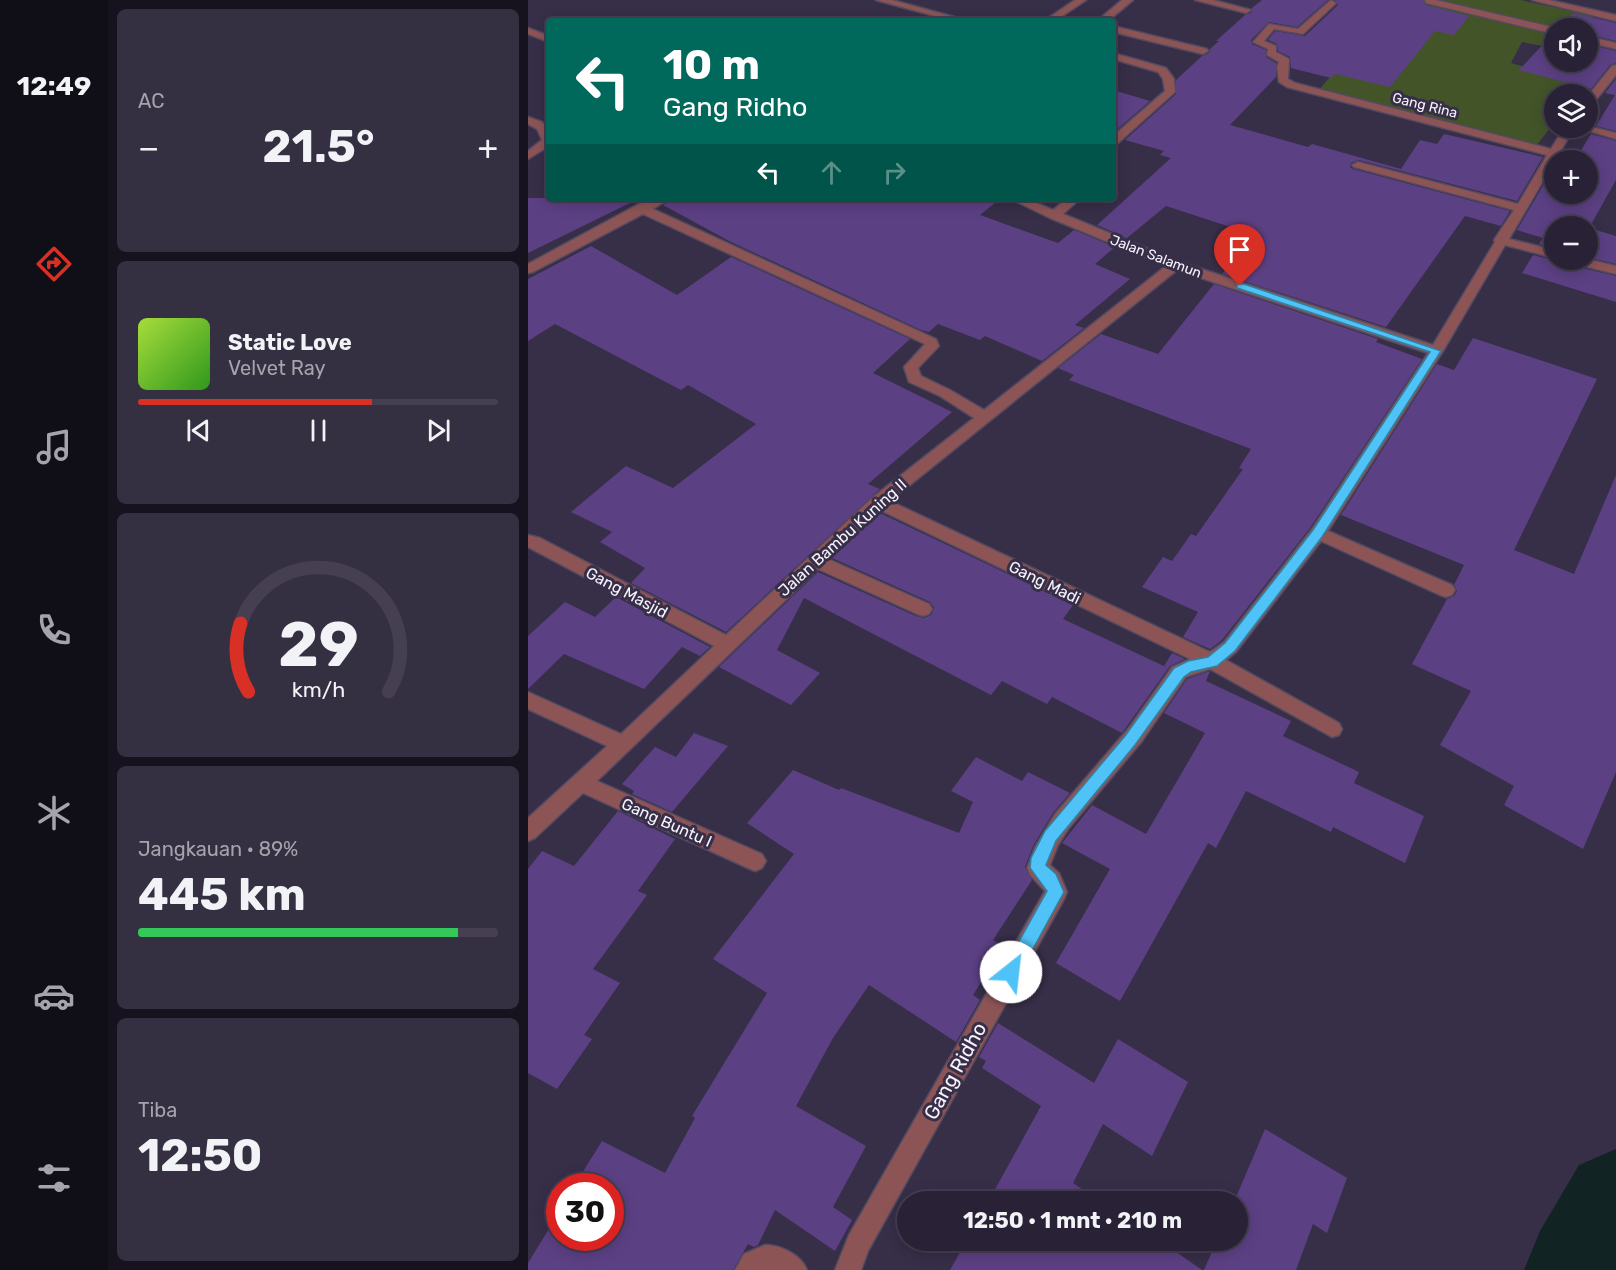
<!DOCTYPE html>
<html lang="id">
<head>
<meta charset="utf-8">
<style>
  :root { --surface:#292236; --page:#352f42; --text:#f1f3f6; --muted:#a5a4ad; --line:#453f51; --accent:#d93025 }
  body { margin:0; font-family:Rubik,sans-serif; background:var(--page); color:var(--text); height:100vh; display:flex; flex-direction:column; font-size:22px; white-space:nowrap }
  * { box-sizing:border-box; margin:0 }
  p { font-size:20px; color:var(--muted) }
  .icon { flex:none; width:33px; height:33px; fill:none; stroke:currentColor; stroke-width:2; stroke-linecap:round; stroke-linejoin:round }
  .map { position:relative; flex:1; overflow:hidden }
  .drawer { display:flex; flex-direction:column; gap:9px; padding:9px; background:#17131e; width:420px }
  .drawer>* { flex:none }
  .hud { position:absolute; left:18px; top:18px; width:570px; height:183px; border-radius:6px; box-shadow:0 3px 15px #0003,0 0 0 2px var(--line); background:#00695c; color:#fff; overflow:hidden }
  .controls { position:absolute; left:1016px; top:18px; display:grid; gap:12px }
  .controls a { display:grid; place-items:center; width:54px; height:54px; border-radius:50%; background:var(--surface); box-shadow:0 3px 15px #0003,0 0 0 2px var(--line); font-size:30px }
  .speed { position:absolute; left:18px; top:1173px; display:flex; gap:12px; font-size:30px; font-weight:700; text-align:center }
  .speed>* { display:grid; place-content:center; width:78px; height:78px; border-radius:50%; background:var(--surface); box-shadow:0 3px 15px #0003,0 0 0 2px var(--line); line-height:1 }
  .speed .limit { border:9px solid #d22; background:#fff; color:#111 }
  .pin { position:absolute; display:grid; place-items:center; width:51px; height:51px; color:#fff; margin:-62px -26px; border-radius:50% 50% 50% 0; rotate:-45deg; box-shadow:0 0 6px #0007 }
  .pin .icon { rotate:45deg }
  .me { position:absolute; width:66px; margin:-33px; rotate:29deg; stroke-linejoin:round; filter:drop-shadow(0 0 4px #0008) }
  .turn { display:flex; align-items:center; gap:21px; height:126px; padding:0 18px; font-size:27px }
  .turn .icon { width:78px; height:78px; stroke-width:2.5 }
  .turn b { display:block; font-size:42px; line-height:51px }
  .lanes { display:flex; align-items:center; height:57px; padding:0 18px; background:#0003; justify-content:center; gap:30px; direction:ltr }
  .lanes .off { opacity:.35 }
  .big { font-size:45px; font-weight:700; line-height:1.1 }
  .drawer .tile { flex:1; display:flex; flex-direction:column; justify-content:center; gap:9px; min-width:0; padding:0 21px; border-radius:9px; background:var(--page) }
  .drawer .dial { align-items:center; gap:0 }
  .dial svg { height:156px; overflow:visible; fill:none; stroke:var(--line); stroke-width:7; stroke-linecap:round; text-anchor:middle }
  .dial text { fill:var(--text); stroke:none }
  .song { display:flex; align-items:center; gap:18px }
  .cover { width:72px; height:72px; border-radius:9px; background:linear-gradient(135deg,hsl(80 70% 55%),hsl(110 70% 35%)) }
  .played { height:6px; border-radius:3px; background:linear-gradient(90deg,var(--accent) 65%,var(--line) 65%) }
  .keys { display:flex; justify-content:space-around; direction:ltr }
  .heat { display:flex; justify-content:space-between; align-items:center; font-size:33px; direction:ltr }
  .charge { height:9px; border-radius:4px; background:linear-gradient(90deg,#34c759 89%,var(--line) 0) }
  .trip { position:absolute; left:369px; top:1191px; width:351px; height:60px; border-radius:30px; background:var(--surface); box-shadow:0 3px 15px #0003,0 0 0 2px var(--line); font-weight:700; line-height:60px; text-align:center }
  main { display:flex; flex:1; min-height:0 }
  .tabs { display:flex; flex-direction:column; width:108px; justify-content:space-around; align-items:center; background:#100e16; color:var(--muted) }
  .tabs .icon { width:42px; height:42px }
  .tabs .selected { color:var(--accent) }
  .tabs b { font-size:27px; color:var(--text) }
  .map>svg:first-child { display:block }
</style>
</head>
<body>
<main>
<nav class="tabs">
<b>12:49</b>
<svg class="icon selected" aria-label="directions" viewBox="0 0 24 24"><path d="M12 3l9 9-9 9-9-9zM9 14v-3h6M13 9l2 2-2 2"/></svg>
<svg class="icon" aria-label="music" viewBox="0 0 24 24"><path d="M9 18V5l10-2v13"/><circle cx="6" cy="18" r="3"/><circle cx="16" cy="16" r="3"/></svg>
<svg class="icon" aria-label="phone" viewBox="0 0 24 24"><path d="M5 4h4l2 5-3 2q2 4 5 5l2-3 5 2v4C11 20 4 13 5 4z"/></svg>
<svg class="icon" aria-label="climate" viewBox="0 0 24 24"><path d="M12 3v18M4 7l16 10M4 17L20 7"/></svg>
<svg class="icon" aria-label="car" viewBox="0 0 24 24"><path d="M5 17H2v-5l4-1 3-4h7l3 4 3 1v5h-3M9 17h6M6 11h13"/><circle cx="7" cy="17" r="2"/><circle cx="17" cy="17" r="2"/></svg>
<svg class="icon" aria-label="filters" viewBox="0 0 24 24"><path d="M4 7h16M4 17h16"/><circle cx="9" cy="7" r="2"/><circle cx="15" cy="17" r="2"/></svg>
</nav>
<section class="drawer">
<div class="tile"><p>AC</p>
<div class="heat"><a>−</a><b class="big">21.5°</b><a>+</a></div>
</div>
<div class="tile">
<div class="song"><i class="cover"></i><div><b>Static Love</b><p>Velvet Ray</p></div></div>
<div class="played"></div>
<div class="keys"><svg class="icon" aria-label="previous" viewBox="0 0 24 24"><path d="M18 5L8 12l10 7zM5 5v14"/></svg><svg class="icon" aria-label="pause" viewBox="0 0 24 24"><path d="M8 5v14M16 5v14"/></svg><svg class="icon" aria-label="next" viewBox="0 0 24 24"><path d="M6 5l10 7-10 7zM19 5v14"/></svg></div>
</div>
<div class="tile dial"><svg viewBox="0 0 100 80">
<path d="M14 69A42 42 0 1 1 86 69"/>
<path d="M14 69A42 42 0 0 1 10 34" stroke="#d93025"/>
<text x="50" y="56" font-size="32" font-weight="700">29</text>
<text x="50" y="72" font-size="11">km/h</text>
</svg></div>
<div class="tile"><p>Jangkauan · 89%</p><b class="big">445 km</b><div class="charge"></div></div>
<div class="tile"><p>Tiba</p><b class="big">12:50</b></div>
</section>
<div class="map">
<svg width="1088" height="1270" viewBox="0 0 1088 1270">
  <rect width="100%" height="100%" fill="#372e48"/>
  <path fill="#435429" d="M867 0H993L1066 16 1053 28H1026V48L994 42 983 63 1058 84 1050 94H1026V123L1008 146 790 91Z"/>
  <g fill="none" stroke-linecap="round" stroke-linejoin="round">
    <path fill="#122324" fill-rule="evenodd" d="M1088 1149V1270H996L1012 1231 1051 1165Z"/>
  </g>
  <path fill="#5c4084" d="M734 0H800L769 27 741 22 723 40 724 44 738 50V57L748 63V77L702 125 780 147 784 144 873 169 892 140 909 144 916 134 1015 157 989 201 831 160 823 163 822 167 825 169 982 211 973 226 937 216 858 327 694 274 706 259 699 257 721 233 638 206 599 238 569 225 643 158 632 155 636 151 597 140 648 94V80L674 56 681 53 682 49 691 41H688L717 15 724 12V8Z
    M807 0H895L897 5 941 16 926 35 907 31 862 87 807 74 803 78 763 68 762 57 750 51 749 44 740 40 747 31 777 36 810 5Z
    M1046 13 1088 23V41L1059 34V28H1030Z
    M1023 36H1026V62H1059V44L1088 51V63L1082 65 1063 89 991 70Z
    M1088 79V131L1068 126 1087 95 1077 93Z
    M585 90 622 101 585 133Z
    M1063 134 1088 141V180L1061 228 1088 236V264L1059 257V226H1026V248L1011 244 1015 238 989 230 1026 167V194H1059V160H1047Z
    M0 198H112L0 253Z
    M144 198H473L452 215 530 243 546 230 587 247 567 264 602 279 547 325 556 328 514 361 457 336 452 340 410 324 401 332 393 330 203 242 135 205Z
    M63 246 149 295 203 257 382 339 345 373 424 412 340 484 352 489 198 632 103 583 117 568 72 542 84 532 43 512 98 466 145 488 228 424 160 385 153 390 27 324 0 341V279Z
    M1005 255 1025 260H1040L1042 265 1088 276V302L994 273Z
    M686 284 850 339 848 342 894 359 782 528 694 640 682 649 655 637 670 612 614 587 635 557 644 561 663 534 668 536 715 469 711 468 723 449 541 380 546 375 530 368 573 334 630 354Z
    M945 338 1069 379 986 550 1046 574 1088 475V772L1055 849 976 805 986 786 912 745 943 691 884 664 919 599 926 596 929 591 926 585 936 565 813 515 909 364 926 370Z
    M352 513 545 605 535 619 636 666 644 653 657 659 642 666 594 733 524 697 519 704 474 681 463 695 276 598 249 650 292 673 263 705 191 667 290 572 388 616 396 618 403 615 406 608 402 602 304 558Z
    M88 597 182 647 172 656 154 647 116 689 36 654 0 689V636L37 602 67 617Z
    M682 671 678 681 763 721 755 736 831 772 826 783 896 816 877 863 805 827 803 832 718 791 688 848 680 843 592 1001 528 963 582 869 534 843 564 805 618 834 677 733 636 713 659 679Z
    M166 733 200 746 144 812 104 794 106 791 94 784 127 747 148 757Z
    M448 757 494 781 500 772 542 793 525 813 505 846 497 867 504 880 465 940 476 946 445 995 452 1000 428 1042 341 985 305 1038 268 1106 338 1146 305 1207 324 1220 307 1251 247 1210 230 1245 226 1247 220 1244 205 1270H0V1263L32 1211V1238H82V1186H46L74 1141 137 1173 167 1118 164 1116 239 993 185 959 266 854 219 823 265 770 311 790 313 788 431 833 445 802 423 791Z
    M90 811 147 839 110 891 119 895 65 969 92 983 56 1035 64 1039 29 1089 0 1073V869L14 851 46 866Z
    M470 1023 566 1083 590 1039 660 1082 624 1156 575 1124 545 1183 573 1202H460L513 1106 454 1068 458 1061 451 1057Z
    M737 1129 819 1178 799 1233 785 1224 768 1270H676L689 1240H710V1202H706Z
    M439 1240H631L674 1270H422Z"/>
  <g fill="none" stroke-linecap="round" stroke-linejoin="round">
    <defs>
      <path id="minor" d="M348 0H364L441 21H425Z
        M547 0H558L527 21H516Z
        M594 0H605L580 21H569Z
        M667 0H685L723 10 718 13Z
        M803 0 808 3 806 5 775 34 746 29 736 41 748 46V52L761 59 760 79 767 83 1023 149 1036 128H1046L981 239 1026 250V258L977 245 915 351 800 531 924 585 927 590 924 595 918 597 912 595 793 541 708 652 698 660 811 723 814 729 811 735 804 737 682 669 658 677 614 741 541 828 530 845 522 865 531 873 539 892 536 899 340 1251 333 1270H307L321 1235 517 891 502 875 499 868 507 847 527 814 600 729 644 667 662 659 352 510 300 559 401 604 404 609 401 614 395 616 389 614 290 569 69 781 234 854 238 861 234 868 227 871 220 868 55 793 7 838 0 841V818L79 746 0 709V692L93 734 186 646 0 547V535L12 538 198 635 344 498 446 418 412 396 381 382 376 367 397 344 115 214 5 272 0 273V264L109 205 127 198H142L125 209 408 339 411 346 390 368 393 376 422 390 456 410 638 266 522 218 481 198H497L525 210 540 198H553L535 214 652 262 905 345 967 242 966 240 986 210 826 167 824 165 830 162 990 204 1019 155 759 87 751 82 749 66 751 62 739 55 740 49 725 42 741 24 770 29ZM649 270 900 353 784 529 696 642 682 652 362 501Z
        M897 0H908L1028 28 1026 34 898 3Z
        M1004 0H1021L1088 15V21Z
        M585 26 679 49 680 51 675 54 585 32Z
        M0 28 21 36V42L0 34Z
        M1059 36 1088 43V49L1059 42Z
        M585 53 638 68 646 79 647 92 589 144 585 145V136L637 91 635 79 630 72 585 59Z
        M1088 65V75L1063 106 1059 107V97L1084 66Z
        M0 117 14 122 21 130V146L0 159V151L14 140 9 129 0 124Z
        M1060 126 1088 133V139L1051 128Z
        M1059 259 1088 266V274L1043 263 1042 260Z
        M237 1245C253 1245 273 1255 279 1270H207L216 1254Z"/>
    </defs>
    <use href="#minor" stroke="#524a61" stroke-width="3"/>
    <use href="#minor" fill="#8d5456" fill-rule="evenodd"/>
  </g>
  <path fill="#4fc3f7" stroke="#337fa1" stroke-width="1.5" d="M709 284H716L913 351 794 537 707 651 689 666 663 672 656 677 607 745 528 841 518 865 528 874 536 892 489 978 483 981 476 978 474 972 519 891 502 868 503 858 517 831 597 736 646 668 660 661 680 657 697 643 785 530 902 352 709 288Z"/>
  <g text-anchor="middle" stroke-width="6" stroke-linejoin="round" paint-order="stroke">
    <g font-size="14" fill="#f6f3fd" stroke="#372e48">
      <text transform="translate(897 105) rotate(14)" y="5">Gang Rina</text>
      <text transform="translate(628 256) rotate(21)" y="5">Jalan Salamun</text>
    </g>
    <g font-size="16" fill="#f6f3fd" stroke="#372e48">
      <text transform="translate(314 537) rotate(-42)" y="6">Jalan Bambu Kuning II</text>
      <text transform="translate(517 582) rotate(26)" y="6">Gang Madi</text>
      <text transform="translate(99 592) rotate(28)" y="6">Gang Masjid</text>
      <text transform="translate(139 822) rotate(24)" y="6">Gang Buntu I</text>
    </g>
    <g font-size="20" fill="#f6f3fd" stroke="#372e48">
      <text transform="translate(427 1071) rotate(-61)" y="7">Gang Ridho</text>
    </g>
  </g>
</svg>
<div class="controls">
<a><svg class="icon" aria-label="sound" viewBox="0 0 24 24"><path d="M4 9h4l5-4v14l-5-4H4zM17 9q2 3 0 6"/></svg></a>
<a><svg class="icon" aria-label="layers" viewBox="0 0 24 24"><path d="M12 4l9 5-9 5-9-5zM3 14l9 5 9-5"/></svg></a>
<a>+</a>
<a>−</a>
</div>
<div class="speed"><div class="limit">30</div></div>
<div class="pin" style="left:712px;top:286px;background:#d93025"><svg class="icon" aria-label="arrive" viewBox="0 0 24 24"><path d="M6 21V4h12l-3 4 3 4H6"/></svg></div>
<svg class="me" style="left:483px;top:972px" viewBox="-20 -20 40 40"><circle r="19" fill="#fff"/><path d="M0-13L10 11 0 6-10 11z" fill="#4fc3f7"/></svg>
<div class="trip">12:50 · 1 mnt · 210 m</div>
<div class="hud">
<div class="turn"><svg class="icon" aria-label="left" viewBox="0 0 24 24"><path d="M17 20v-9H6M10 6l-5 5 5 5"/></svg><div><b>10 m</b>Gang Ridho</div></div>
<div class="lanes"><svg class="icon" aria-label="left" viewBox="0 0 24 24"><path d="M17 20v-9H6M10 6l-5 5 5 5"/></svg><svg class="icon off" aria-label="ahead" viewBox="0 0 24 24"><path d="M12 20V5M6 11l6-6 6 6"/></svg><svg class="icon off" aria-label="right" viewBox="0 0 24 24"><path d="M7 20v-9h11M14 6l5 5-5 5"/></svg></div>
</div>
</div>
</main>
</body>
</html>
